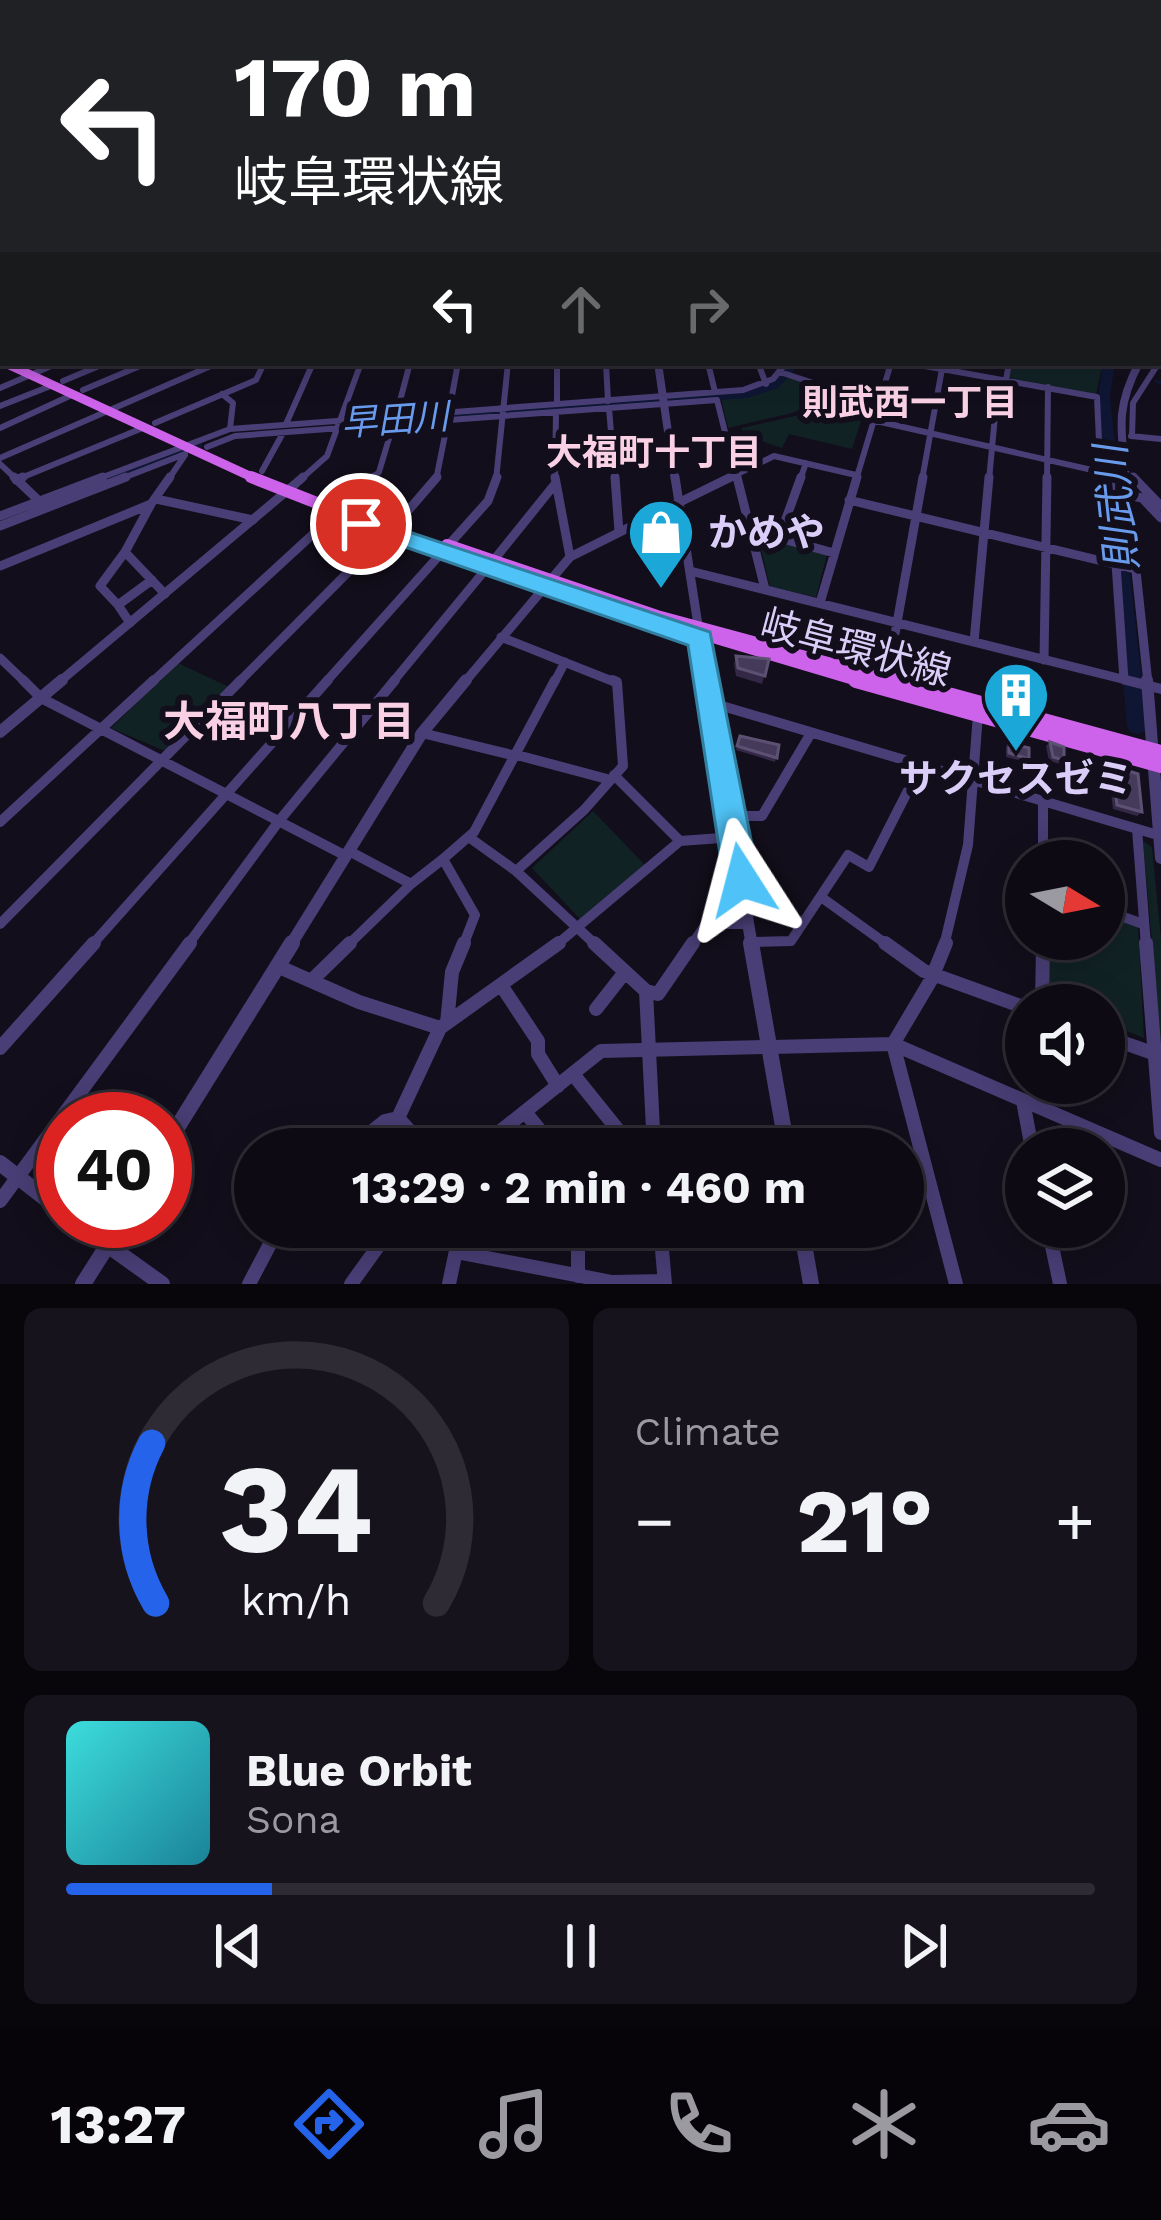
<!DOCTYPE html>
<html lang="en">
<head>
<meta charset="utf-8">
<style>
  :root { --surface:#0e0a14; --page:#17131d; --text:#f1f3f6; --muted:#9b9aa0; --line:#2e2b34; --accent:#2563eb }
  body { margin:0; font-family:"Work Sans","Noto Sans JP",sans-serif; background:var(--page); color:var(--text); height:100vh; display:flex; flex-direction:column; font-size:45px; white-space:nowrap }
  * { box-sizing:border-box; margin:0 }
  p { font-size:39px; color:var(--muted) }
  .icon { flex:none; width:66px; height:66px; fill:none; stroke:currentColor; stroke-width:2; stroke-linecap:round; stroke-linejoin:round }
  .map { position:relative; height:1284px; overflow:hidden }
  .drawer { display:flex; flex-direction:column; gap:24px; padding:24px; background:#08060b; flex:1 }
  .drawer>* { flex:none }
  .guide { position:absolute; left:0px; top:0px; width:1161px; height:366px; box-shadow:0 6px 30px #0003,0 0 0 3px var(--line); background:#202124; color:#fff; overflow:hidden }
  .needle { width:78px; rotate:100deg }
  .controls { position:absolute; left:1005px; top:840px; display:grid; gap:24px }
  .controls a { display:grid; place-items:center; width:120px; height:120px; border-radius:50%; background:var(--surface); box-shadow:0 6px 30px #0003,0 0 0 3px var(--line); font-size:60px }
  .speed { position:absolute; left:36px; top:1092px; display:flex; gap:24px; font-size:60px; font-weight:700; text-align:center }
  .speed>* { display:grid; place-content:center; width:156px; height:156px; border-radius:50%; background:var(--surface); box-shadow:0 6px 30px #0003,0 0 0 3px var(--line); line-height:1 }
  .speed .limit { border:18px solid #d22; background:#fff; color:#111 }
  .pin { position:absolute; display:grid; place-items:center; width:102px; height:102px; color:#fff; margin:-51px; border:6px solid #fff; border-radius:50%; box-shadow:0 3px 12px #0007 }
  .me { position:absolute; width:132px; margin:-66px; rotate:351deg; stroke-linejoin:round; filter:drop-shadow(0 0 9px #0008) }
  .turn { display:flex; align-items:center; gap:42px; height:252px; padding:0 36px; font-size:54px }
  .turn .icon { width:156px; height:156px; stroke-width:2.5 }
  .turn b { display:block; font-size:84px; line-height:102px }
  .lanes { display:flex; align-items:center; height:114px; padding:0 36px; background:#0003; justify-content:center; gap:60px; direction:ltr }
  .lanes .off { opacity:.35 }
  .big { font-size:90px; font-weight:700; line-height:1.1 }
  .drawer .card { flex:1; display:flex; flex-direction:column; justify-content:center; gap:18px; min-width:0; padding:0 42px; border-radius:18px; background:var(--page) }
  .drawer .dial { align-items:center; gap:0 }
  .dial svg { height:312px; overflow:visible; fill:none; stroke:var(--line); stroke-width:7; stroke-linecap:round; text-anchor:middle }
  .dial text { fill:var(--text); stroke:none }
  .song { display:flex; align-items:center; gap:36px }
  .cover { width:144px; height:144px; border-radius:18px; background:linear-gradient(135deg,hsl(180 70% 55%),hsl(190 70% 35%)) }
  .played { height:12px; border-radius:6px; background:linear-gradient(90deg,var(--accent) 20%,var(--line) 20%) }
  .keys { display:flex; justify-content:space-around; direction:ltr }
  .heat { display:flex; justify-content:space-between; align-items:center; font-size:66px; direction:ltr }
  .drawer .tiles { flex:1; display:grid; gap:24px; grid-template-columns:1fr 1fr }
  .card:last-child { grid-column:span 2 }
  .trip { position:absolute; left:234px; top:1128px; width:690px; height:120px; border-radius:60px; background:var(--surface); box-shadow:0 6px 30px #0003,0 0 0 3px var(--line); font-weight:700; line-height:120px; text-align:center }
  .tab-bar { display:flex; height:192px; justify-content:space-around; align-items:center; background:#060408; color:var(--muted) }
  .tab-bar .icon { width:84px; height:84px }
  .tab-bar .active { color:var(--accent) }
  .tab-bar b { font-size:54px; color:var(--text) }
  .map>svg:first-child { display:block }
</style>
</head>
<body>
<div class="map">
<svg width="1161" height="1284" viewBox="0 0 1161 1284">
  <rect width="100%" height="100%" fill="#120e1b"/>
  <path fill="#112225" d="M1012 363H1103L1096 394 1009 380Z
    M790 376 837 392 792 413 728 428 721 399 757 395Z
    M842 396 866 406 852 449 789 434 782 448 743 435 742 428 795 416Z
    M758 536 827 554 816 597 770 587Z
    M178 663 229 687 165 751 111 728Z
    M593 811 645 865 580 919 532 868Z
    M1143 841 1152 847 1161 939V1044Z
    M1104 914 1138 927 1144 1038 1104 1022V1005H1062L1047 999 1048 939H1104Z"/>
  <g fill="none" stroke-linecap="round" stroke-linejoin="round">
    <path stroke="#0e1634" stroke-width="3" d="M1109 363 1116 366
      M1156 381 1161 383"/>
    <path fill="#0e1634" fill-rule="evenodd" d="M1158 206H1161V212H1158Z
      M788 363H801L778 388 747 398 420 421 413 417 420 413 746 390 770 382Z
      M1103 363H1115L1110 397 1147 726 1144 732 1137 734 1130 732 1127 726 1098 397Z
      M197 440 202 441V447L94 489 89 491 82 486Z"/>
    <path stroke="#493e75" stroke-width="6" d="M557 363V404
      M606 363 608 401
      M708 363 715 392
      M758 363 766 384
      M908 363 1097 397 1100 463 1110 480
      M780 372 877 404
      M63 381 106 363
      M0 388 58 363
      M83 390 147 363
      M222 394 233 403 230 429
      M0 406 53 385
      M609 408 615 480
      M449 412 458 363
      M396 416 410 363
      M872 420 1136 480
      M155 423 256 380 264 363
      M286 424 313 363
      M0 428 74 394
      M1131 436 1161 439
      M1132 436 1133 403 1158 364
      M207 447 235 436 717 400 737 480
      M0 458 213 365 238 363
      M0 464 17 480
      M262 471 283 433
      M16 480 145 427
      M95 480 230 429 743 390 773 379 786 363
      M118 480 185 454
      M168 480 185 455
      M300 480 327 456 361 363
      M371 480 379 472 393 425
      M436 480 448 420
      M496 480 508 363
      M555 480 556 412
      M725 480 774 456 856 475
      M800 480 806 463
      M856 480 891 363
      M922 480 942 369
      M989 480 998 384 1006 380 1009 363
      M1047 480 1048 387"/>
    <path stroke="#493e75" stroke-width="9" d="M14 477 38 500
      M555 477 570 557
      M615 477 619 532
      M737 477 765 589
      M1110 477 1124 680
      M1133 477 1161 506
      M16 480 23 477
      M294 485 303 477
      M1127 495 1142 498 1161 518
      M156 499 253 520
      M849 500 1135 569
      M680 502 731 477
      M151 504 125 552 165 594
      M343 507 374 477
      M0 516 103 477
      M0 526 126 477
      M394 527 437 477
      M750 530 834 553
      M779 538 801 477
      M493 561 555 484
      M0 566 151 504 170 477
      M690 571 1138 683
      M820 603 857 477
      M118 605 100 586 125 552
      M130 623 118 605 152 580
      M501 637 617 683
      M974 642 989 477
      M0 658 26 683
      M1044 660 1047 477
      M887 679 923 477
      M151 683 336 513
      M238 683 386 534
      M325 683 488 501 497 477
      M392 683 486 569
      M554 683 565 662"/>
    <path stroke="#493e75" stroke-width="10" d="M23 680 41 698 346 856
      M1126 680 1161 689
      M712 703 1161 836
      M422 733 512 755
      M517 755 607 779
      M614 775 680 841 735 837
      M1043 801V861
      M731 816H762L811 733
      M0 822 154 680
      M1137 829 1146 946
      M470 838 516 871
      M349 851 411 884 443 859
      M821 897 889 946
      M1104 910 1143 924
      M0 924 241 680
      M752 942 791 941 848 855 869 867 921 765
      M91 946 328 680
      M187 946 279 821 395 680
      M347 946 411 884
      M463 946 475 915 443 859 474 832 555 680
      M555 946 680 841
      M597 946 516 871 584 810 623 766 617 682 612 680
      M691 946 706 924H748
      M944 946 968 845 978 714
      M1043 946V939"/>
    <path stroke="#493e75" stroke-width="14" d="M594 943 646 991 654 1149
      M885 943 924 971 1026 1008
      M946 943 931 980 893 1044 956 1284
      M1146 943 1161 1133
      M277 966 359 1002 440 1028
      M311 981 350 943
      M501 985 538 1041V1054L558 1086
      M646 991 658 994 693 943
      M1042 1005 1043 943
      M596 1009 625 972
      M447 1023 452 972 464 943
      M1104 1036 1161 1056
      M0 1048 94 943
      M573 1074 622 1135H653
      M1023 1101 1032 1149
      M525 1112 555 1149
      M398 1118 426 1149
      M350 1149 385 1121 398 1118 440 1028 559 943
      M478 1149 601 1051 893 1044 1161 1160
      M0 1201 190 943
      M578 1227V1276
      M660 1227 665 1284
      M1048 1227 1060 1284
      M456 1252 612 1282 664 1281
      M249 1284 279 1227
      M351 1284 392 1227
      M449 1284 461 1227"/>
    <path stroke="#493e75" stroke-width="6" d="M1159 323 1161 319"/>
    <path stroke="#493e75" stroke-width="8" d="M1158 326 1161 320
      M658 363 675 480
      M1126 480C1121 430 1115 409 1139 363"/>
    <path stroke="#493e75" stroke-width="9" d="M675 477 707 683
      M1126 477 1148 683
      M58 683 294 485
      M464 683 570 557 680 502"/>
    <path stroke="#493e75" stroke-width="12" d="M706 680 752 946
      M1147 680 1161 858
      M0 732 62 680
      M290 946 422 733 466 680"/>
    <path stroke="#493e75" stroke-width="16" d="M751 943 787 1149
      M165 1147 292 943
      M0 1163 63 1212
      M74 1221 162 1284
      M801 1227 811 1284
      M83 1284 123 1221"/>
    <path stroke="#ce63eb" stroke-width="9" d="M5 363 258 480"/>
    <path stroke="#ce63eb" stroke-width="12" d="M251 477 482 568 867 683
      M447 545 657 616 904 683"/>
    <path stroke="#ce63eb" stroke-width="16" d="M856 680 1161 765
      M893 680 1161 753"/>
    <path fill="#dc5eb9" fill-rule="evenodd" d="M3 263V269L0 270V264Z"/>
  </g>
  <path fill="#342847" d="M857 631 882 648 878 656 852 651Z
    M736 656 769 659 762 684 736 676 734 664Z
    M740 736 779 745 775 762 736 750Z
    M1050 742 1064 760 1061 764 1049 761 1046 746Z
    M1009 743 1029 759 1026 762 1006 757V747Z
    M1113 774 1142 812 1137 816 1113 809 1109 777Z"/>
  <path fill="#453a5a" stroke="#5d5173" stroke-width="3" d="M391 542 404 547 394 557 381 552Z
    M857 631 883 638 882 648 855 643Z
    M736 656 769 659 765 676 738 668Z
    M740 736 779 745 777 758 737 746Z
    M1050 742 1064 747V760L1053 757Z
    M1009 743 1029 748V759L1009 753Z
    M1122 769 1138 774 1142 812 1117 805 1113 774Z"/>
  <linearGradient id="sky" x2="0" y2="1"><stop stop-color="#0a080f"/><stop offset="0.53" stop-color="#33364a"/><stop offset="1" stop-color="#33364a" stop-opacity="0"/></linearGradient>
  <rect width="1161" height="380" fill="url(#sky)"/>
  <path fill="#4fc3f7" stroke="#337fa1" stroke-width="3" d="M361 516 710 632 759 880 754 892 742 897 729 892 724 880 688 645 353 529 349 524Z"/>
  <defs>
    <symbol id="shop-pin" viewBox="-11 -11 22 30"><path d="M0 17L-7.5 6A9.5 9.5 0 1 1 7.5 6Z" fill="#1ba7d8" stroke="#120e1b"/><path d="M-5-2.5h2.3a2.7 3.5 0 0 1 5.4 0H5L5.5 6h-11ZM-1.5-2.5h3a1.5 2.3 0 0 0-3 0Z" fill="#fff"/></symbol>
    <symbol id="building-pin" viewBox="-11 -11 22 30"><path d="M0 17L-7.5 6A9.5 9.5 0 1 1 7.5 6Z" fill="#1ba7d8" stroke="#120e1b"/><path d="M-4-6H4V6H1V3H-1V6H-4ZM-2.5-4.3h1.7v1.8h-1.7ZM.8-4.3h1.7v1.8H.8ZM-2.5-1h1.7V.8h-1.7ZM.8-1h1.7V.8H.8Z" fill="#fff"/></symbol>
  </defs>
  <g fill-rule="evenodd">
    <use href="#shop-pin" x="623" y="494" width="76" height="104"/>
    <use href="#building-pin" x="978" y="657" width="76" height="104"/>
  </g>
  <g text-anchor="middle" stroke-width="12" stroke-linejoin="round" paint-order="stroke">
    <g font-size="36" font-weight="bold" fill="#f9d0e4" stroke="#120e1b">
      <text x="910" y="415">則武西一丁目</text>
      <text x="654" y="465">大福町十丁目</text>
    </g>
    <g font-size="36" font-style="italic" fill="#699bec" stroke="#120e1b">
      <text transform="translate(395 419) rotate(-4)" y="13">早田川</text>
    </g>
    <g font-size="39" font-weight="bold" fill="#dacef9" stroke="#120e1b" text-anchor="start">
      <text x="708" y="546">かめや</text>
      <text x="1016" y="792" text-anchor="middle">サクセスゼミ</text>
    </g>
    <g font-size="39" fill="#dacef9" stroke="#120e1b">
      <text transform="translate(856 647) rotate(15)" y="14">岐阜環状線</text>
    </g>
    <g font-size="42" font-style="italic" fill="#699bec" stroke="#120e1b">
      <text transform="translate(1116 508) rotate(-96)" y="15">則武川</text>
    </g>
    <g font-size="42" font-weight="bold" fill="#f9d0e4" stroke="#120e1b">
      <text x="289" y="736">大福町八丁目</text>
    </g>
  </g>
</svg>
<div class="controls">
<a><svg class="needle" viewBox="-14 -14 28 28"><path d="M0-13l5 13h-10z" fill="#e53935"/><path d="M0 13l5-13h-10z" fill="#9b9aa0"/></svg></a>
<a><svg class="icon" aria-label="sound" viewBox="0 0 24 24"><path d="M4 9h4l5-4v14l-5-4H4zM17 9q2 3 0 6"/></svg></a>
<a><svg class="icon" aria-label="layers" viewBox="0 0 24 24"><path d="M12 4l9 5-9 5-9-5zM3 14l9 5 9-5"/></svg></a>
</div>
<div class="speed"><div class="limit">40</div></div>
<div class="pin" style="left:361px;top:524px;background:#d93025"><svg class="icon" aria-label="arrive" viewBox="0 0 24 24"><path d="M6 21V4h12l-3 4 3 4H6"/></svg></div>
<svg class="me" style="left:742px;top:880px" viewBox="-20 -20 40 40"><path d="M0-17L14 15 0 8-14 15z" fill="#4fc3f7" stroke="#fff" stroke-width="4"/></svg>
<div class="trip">13:29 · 2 min · 460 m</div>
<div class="guide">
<div class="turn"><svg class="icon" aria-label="left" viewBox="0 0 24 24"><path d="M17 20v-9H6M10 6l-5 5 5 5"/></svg><div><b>170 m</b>岐阜環状線</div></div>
<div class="lanes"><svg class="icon" aria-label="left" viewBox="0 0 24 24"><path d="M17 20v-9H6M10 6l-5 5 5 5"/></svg><svg class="icon off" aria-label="ahead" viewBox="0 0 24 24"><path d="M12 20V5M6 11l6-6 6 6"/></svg><svg class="icon off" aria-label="right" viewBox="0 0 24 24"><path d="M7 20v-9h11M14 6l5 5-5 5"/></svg></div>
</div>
</div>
<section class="drawer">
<div class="tiles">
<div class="card dial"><svg viewBox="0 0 100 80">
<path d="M14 69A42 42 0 1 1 86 69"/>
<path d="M14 69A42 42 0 0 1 13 28" stroke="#2563eb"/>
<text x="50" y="56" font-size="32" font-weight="700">34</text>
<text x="50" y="72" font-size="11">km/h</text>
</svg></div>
<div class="card"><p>Climate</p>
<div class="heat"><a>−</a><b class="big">21°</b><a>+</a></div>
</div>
<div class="card">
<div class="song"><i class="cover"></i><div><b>Blue Orbit</b><p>Sona</p></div></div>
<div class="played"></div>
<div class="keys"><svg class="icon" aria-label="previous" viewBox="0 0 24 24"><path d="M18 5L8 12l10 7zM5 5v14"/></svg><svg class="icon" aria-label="pause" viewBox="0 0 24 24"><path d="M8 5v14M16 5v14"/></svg><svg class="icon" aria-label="next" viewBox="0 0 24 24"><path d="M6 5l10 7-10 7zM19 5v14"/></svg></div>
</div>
</div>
</section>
<nav class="tab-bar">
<b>13:27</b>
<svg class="icon active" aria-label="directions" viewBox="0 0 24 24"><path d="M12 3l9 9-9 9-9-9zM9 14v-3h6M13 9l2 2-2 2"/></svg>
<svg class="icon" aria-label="music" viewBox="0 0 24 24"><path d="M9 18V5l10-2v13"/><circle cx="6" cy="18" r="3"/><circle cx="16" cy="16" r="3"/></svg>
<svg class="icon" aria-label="phone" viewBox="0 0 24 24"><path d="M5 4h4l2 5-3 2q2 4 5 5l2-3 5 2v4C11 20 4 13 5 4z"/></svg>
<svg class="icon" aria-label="climate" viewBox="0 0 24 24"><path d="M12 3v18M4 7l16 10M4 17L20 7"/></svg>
<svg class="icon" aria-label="car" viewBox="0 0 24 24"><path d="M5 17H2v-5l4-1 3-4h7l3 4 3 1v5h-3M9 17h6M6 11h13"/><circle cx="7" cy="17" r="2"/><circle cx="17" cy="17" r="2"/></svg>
</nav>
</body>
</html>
